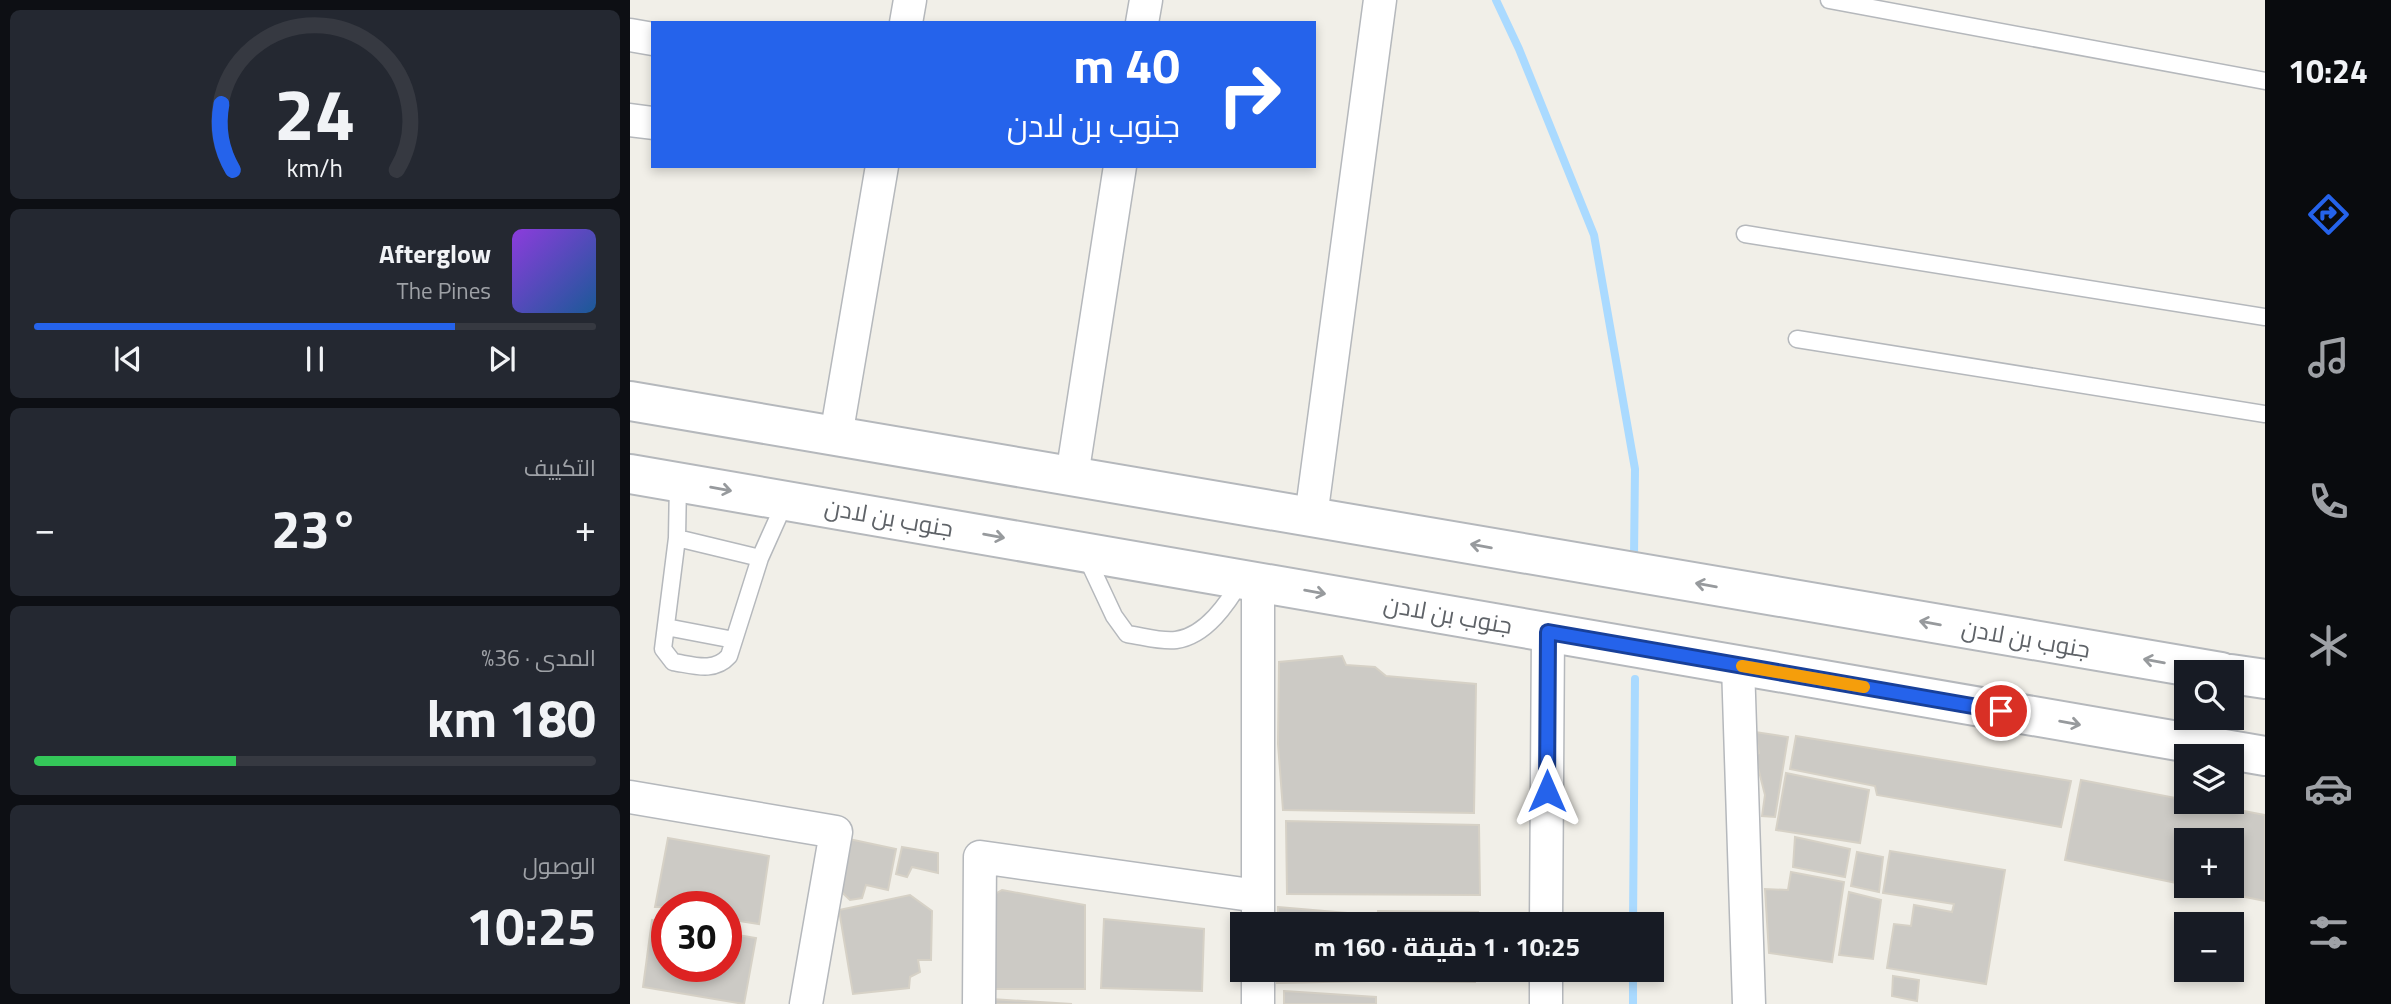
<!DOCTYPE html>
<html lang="ar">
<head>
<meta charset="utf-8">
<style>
  :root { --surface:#171b24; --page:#242831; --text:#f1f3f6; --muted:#9ea1a6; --line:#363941; --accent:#2563eb }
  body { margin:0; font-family:"Titillium Web",Cairo,sans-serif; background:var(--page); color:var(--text); direction:rtl; height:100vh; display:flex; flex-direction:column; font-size:26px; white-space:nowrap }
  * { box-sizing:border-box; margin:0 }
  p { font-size:23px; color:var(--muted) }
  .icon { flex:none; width:38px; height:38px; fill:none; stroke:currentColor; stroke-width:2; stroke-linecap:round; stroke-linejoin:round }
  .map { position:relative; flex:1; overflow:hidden; direction:ltr }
  .details { display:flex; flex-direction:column; gap:10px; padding:10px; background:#0d0f14; width:630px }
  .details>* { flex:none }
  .hud { position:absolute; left:21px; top:21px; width:665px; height:147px; border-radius:0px; box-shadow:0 4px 10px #0003; direction:rtl; background:#2563eb; color:#fff; overflow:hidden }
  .controls { position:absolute; left:1544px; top:660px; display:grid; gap:14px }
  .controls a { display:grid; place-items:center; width:70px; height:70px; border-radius:0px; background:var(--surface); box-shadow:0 4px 10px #0003; font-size:35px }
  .speed { position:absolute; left:21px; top:891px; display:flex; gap:14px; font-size:35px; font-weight:700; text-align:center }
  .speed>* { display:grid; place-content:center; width:91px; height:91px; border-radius:50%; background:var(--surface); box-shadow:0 4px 10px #0003; line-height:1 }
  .speed .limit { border:10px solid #d22; background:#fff; color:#111 }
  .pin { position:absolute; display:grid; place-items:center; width:60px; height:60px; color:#fff; margin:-30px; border:4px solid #fff; border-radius:50%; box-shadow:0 2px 7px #0007 }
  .me { position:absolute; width:77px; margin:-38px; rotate:0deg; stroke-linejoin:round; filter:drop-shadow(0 0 5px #0008) }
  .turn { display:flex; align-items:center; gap:24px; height:147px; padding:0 21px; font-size:32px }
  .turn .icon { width:91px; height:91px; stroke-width:2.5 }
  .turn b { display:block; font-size:49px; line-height:60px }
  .big { font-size:52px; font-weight:700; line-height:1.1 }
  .details .widget { flex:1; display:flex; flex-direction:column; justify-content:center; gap:10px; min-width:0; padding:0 24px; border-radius:10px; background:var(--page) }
  .details .dial { align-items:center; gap:0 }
  .dial svg { height:182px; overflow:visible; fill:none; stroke:var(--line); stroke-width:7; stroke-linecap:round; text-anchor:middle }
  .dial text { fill:var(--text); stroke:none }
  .song { display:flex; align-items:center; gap:21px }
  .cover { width:84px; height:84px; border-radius:10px; background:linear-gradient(135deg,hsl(270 70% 55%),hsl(210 70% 35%)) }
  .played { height:7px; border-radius:4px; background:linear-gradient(90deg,var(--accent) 75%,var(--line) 75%) }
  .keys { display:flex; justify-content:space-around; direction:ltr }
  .heat { display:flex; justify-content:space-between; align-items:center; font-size:38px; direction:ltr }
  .charge { height:10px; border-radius:5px; background:linear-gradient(90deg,#34c759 36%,var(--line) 0) }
  .trip { position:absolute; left:600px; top:912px; width:434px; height:70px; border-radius:0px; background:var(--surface); box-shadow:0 4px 10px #0003; font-weight:700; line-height:70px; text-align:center; direction:rtl }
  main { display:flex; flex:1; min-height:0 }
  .menu { display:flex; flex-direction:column; width:126px; justify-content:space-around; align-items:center; background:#090b0e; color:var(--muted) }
  .menu .icon { width:49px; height:49px }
  .menu .active { color:var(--accent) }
  .menu b { font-size:32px; color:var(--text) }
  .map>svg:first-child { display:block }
</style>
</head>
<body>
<main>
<nav class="menu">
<b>10:24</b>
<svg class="icon active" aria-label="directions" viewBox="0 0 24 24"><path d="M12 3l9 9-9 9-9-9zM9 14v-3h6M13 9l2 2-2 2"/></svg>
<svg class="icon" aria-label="music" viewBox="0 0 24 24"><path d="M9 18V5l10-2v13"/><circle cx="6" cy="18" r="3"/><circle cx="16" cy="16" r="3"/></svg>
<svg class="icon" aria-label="phone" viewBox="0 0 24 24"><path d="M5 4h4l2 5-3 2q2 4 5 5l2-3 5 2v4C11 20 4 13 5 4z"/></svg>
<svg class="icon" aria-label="climate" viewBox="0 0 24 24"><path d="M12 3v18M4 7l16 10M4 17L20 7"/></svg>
<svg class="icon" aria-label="car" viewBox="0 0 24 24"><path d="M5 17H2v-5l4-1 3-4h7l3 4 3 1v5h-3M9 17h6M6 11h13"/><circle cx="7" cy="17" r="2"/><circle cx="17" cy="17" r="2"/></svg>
<svg class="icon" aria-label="filters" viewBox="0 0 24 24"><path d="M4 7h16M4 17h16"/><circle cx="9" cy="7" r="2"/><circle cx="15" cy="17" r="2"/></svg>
</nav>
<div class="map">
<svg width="1635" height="1004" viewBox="0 0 1635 1004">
  <rect width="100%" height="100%" fill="#f1efe8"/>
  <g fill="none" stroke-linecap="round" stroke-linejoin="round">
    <path stroke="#aadaff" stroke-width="8" d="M866 0 889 49 964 235 1005 469 1004 557
      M1003 924 1005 679
      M1003 1004V970"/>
  </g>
  <path fill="#cccac5" stroke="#d6d1c6" stroke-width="2" d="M712 656 716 665 745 667 756 676 846 684 844 813 653 810 648 744 649 662Z
    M1125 732 1158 737 1145 817 1132 816 1135 795 1125 756 1129 753Z
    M1166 736 1441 781 1431 827 1247 795 1245 786 1160 769Z
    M1156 773 1239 790 1230 843 1146 830Z
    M1451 780 1635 815V901L1560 886H1601V840H1556V885L1435 860Z
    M656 821 849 825 850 895 657 894Z
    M1165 837 1220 849 1215 877 1163 867Z
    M38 838 139 856 129 924 96 919V906L25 907Z
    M219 839 266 849 258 890 236 885 232 898 220 900 202 883 211 870H216Z
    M272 847 308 853V873L282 867 277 877 266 874Z
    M1260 851 1375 870 1356 984 1257 968 1264 924 1281 926 1284 905 1322 912 1324 904 1253 893Z
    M1227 852 1253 857 1249 892 1221 886Z
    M1161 872 1214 882 1202 962 1139 953 1135 889 1158 890Z
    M372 890 455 905V989H364L365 894Z
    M1219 892 1251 900 1243 959 1209 955Z
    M280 895 302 911 301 960H288L290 972 280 977 279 988 223 994 209 910Z
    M648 907 740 915V924H648Z
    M748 911 848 912V924H747Z
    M474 919 574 929 572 991 471 988Z
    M22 920 37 923V966H96V933L126 938 114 1004 13 987Z
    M647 970H739V981L647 983Z
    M746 970H846L845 982 746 981Z
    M1263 976 1289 980 1287 1001 1262 996Z
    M654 991 746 997V1004H654Z
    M361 999 442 1004H361Z"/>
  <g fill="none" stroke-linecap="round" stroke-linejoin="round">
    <defs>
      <path id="service" d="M1199 0 1635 81
        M1115 234 1635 317
        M1167 339 1635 414
        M48 482 47 538 130 558 156 500
        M47 538 33 649 43 662C63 665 84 673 99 656L130 558
        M455 554 484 616 497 634C512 636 531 642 546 640 576 636 598 603 612 579
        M36 627 104 640"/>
      <path id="minor" d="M276 23 280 0
        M512 23 516 0
        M0 35 23 39
        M0 120 23 123
        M206 436 252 166
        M442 476 490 166
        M681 517 750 0
        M1108 665 1119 1004
        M0 797 206 832 176 1004
        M628 924V582
        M916 924 918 632
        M349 1004 350 857 628 896
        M628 1004V970
        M916 1004V970"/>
      <path id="tertiary" d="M0 401 1591 672
        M0 474 1635 756
        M1601 674 1635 679"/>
    </defs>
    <use href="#service" stroke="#b5b8bc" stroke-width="19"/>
    <use href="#minor" stroke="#b5b8bc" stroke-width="35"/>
    <use href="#tertiary" stroke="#b5b8bc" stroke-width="42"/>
    <use href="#service" stroke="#fff" stroke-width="16"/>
    <use href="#minor" stroke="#fff" stroke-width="32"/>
    <use href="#tertiary" stroke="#fff" stroke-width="38"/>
  </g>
  <defs><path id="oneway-shaft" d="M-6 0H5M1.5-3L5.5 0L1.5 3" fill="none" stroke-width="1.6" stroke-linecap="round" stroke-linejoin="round" transform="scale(1.75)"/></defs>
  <g stroke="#979a9d">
    <use href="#oneway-shaft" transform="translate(91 489) rotate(10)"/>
    <use href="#oneway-shaft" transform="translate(364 536) rotate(10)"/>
    <use href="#oneway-shaft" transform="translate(851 546) rotate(-170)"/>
    <use href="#oneway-shaft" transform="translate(1076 585) rotate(-170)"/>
    <use href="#oneway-shaft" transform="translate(685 592) rotate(10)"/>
    <use href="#oneway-shaft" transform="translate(1300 623) rotate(-170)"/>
    <use href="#oneway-shaft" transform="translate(1524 661) rotate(-170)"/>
    <use href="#oneway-shaft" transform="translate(1440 723) rotate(10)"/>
  </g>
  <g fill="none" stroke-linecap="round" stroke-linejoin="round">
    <defs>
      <path id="route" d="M917 791 918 632 1371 711"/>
    </defs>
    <use href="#route" stroke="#184099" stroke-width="18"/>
    <use href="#route" stroke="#2563eb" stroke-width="12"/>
    <path stroke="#f59e0b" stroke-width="12" d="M1112 666 1234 687"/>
  </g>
  <g text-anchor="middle" stroke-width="5" stroke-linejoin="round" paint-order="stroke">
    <g font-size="24" fill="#5f6368" stroke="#fff">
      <text transform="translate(259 518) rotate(10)" y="8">جنوب بن لادن</text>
      <text transform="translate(818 615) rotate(10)" y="8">جنوب بن لادن</text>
      <text transform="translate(1396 639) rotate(10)" y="8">جنوب بن لادن</text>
    </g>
  </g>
</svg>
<div class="controls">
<a><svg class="icon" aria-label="search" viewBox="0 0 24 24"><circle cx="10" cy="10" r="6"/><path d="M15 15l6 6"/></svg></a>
<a><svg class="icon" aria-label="layers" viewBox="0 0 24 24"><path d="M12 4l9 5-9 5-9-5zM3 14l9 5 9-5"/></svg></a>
<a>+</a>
<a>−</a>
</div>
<div class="speed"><div class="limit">30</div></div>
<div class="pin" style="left:1371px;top:711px;background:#d93025"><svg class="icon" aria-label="arrive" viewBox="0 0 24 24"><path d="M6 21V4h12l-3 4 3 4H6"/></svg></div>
<svg class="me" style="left:917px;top:791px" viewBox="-20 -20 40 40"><path d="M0-17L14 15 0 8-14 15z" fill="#2563eb" stroke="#fff" stroke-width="4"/></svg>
<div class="trip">10:25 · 1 دقيقة · 160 m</div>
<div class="hud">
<div class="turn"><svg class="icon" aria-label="right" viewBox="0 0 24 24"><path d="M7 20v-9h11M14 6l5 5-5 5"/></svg><div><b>40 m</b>جنوب بن لادن</div></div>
</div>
</div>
<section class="details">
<div class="widget dial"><svg viewBox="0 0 100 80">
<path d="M14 69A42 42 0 1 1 86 69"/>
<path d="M14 69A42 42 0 0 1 9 40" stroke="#2563eb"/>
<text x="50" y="56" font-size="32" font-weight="700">24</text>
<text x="50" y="72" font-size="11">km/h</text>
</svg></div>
<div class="widget">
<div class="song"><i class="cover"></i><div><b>Afterglow</b><p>The Pines</p></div></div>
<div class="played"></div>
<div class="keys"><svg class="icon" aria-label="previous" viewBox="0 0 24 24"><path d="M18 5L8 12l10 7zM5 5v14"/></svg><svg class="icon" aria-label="pause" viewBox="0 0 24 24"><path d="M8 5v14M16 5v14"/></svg><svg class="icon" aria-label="next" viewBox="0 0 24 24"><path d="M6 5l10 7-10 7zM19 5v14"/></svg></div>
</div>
<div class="widget"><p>التكييف</p>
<div class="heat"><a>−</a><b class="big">23°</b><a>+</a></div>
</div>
<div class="widget"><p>المدى · 36%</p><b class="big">180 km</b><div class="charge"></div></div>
<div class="widget"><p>الوصول</p><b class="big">10:25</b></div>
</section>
</main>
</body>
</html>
